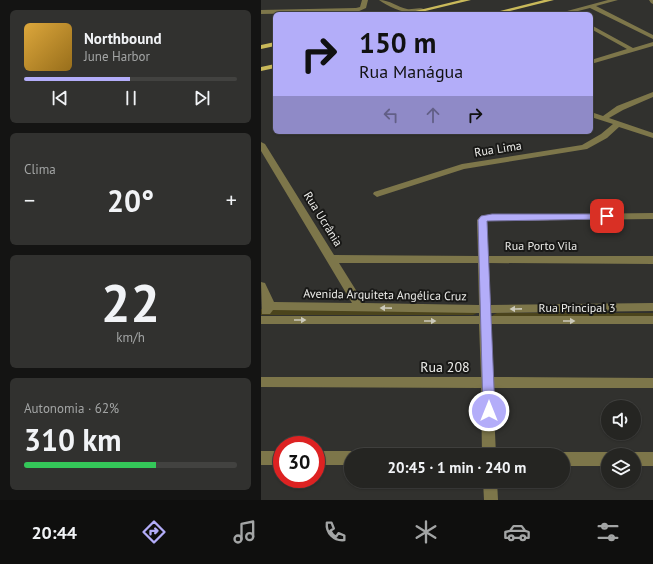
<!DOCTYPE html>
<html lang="pt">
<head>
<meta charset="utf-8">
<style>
  :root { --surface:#252522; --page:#31312f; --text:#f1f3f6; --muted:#a3a5a5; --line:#424240; --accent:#b3adf9 }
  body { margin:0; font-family:"PT Sans",sans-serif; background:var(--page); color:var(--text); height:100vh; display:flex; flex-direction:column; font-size:15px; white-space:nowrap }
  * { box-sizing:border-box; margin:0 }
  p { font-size:13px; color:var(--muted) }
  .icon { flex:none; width:22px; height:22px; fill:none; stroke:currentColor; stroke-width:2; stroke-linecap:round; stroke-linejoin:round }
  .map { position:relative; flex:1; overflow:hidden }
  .panel { display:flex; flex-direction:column; gap:10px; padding:10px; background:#141413; width:261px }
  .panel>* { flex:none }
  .hud { position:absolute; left:12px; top:12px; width:320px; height:122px; border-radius:6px; box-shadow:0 1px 3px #0004,0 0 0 1px var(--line); background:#b3adf9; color:#111; overflow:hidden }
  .tools { position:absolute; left:340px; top:400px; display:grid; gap:8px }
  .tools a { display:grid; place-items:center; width:40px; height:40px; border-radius:50%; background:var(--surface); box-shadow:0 1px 3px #0004,0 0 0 1px var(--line); font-size:20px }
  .speed { position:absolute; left:12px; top:436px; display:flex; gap:8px; font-size:20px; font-weight:700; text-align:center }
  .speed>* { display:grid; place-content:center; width:52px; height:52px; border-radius:50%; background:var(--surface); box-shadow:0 1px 3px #0004,0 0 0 1px var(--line); line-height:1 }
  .speed .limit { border:6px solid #d22; background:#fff; color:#111 }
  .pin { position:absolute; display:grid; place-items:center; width:34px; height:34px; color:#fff; margin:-17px; border-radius:8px; box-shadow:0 2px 6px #0006 }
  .me { position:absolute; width:44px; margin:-22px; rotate:0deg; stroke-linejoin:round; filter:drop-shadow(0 0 3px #0008) }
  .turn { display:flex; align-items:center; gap:14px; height:84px; padding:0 20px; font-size:18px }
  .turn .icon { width:52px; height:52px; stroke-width:2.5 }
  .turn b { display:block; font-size:28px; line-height:34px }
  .lanes { display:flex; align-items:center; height:38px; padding:0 20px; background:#0003; justify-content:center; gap:20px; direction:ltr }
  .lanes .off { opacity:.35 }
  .big { font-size:30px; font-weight:700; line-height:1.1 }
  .panel .card { flex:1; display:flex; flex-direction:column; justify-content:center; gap:6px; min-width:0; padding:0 14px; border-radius:6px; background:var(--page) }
  .panel .dial { align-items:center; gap:0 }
  .dial b { font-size:52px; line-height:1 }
  .song { display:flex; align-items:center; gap:12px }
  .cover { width:48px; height:48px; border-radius:6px; background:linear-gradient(135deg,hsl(40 70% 55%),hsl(40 70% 35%)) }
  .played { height:4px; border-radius:2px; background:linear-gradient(90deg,var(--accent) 50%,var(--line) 50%) }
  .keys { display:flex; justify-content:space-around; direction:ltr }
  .heat { display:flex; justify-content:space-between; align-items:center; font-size:22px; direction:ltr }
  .charge { height:6px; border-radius:3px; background:linear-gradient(90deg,#34c759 62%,var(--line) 0) }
  .trip { position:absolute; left:83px; top:448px; width:226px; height:40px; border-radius:20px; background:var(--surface); box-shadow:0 1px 3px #0004,0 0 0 1px var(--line); font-weight:700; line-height:40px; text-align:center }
  .tab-bar { display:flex; height:64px; justify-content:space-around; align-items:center; background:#0f0f0e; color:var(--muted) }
  .tab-bar .icon { width:28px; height:28px }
  .tab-bar .on { color:var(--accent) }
  .tab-bar b { font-size:18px; color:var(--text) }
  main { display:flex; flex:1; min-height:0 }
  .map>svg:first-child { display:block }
</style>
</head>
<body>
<main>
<section class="panel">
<div class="card">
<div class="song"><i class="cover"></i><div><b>Northbound</b><p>June Harbor</p></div></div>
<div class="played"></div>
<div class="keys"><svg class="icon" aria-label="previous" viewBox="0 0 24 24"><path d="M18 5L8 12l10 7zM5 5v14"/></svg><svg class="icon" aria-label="pause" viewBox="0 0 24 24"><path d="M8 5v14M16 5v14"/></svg><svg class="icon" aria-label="next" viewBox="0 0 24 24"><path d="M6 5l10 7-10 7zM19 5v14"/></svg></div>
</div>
<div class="card"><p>Clima</p>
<div class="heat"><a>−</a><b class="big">20°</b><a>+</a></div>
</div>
<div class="card dial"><b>22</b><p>km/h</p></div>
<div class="card"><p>Autonomia · 62%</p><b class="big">310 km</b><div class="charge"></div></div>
</section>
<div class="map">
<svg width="392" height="500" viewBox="0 0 392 500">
  <rect width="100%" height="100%" fill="#31312e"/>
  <path fill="#4b441c" d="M0 309 212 310 216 313 212 315H0Z
    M236 313H392V318L232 317V315Z"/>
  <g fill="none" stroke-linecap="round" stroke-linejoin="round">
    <path fill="#7d764a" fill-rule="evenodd" d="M101 0H107L105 8 96 12 0 14V10L95 8 99 7Z
      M118 0C129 0 136 7 146 9 152 10 159 6 165 10 152 18 129 8 118 0Z
      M347 0H357L335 6 392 35V39L329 8 305 14H295Z
      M388 0H392V4L390 3Z
      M330 25 372 48 392 42V46L330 64V60L366 49 330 29Z
      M392 92V97L362 110 348 118 392 133V138L358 127 346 138 326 149 203 169 119 196 116 197 112 194 113 192 201 164 321 145 340 134 352 124 330 117V112L342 116 356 106Z
      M0 142 4 144 73 255 217 256 216 220 220 216 223 215 392 213V219L226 221 227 256H392V264L227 263 229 305 392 303V311L229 313V316H392V324H230L232 377 392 378V388H232L235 455H221L220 388 0 387V377H220L218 324H0V316H218V313L12 310 9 314H1L0 282 4 283 13 302 91 303 0 151ZM78 263H217L218 305 103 303Z
      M0 451H21V465H0Z
      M55 451H90L96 455H90V465H55Z
      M302 452H347L352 455H347V466H302V455H297Z
      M373 452H392V466H373V455H368Z
      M222 481H236L237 500H223Z"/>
    <path fill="#c9b95a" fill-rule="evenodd" d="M200 0H210L152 14H142Z
      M283 0H293L237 14H227Z
      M14 42V46L0 49V45Z
      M14 64V68L0 71V67Z"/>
  </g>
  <defs><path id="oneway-solid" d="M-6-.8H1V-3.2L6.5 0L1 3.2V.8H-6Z"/></defs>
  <g fill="#cbc9ba">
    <use href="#oneway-solid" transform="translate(125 308) rotate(-179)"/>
    <use href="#oneway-solid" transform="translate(255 309) rotate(179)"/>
    <use href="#oneway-solid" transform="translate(39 320)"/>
    <use href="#oneway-solid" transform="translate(169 321)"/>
    <use href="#oneway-solid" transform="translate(308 321)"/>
  </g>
  <path fill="#b3adf9" stroke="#7470a2" d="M231 214H346L350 216 346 219 226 221 234 411 232 415 228 417 224 415 222 411 217 220 220 216Z"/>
  <g text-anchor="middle" stroke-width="4" stroke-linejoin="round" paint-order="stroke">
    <g font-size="12" fill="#ededea" stroke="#191917">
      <text transform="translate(237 149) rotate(-9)" y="4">Rua Lima</text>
      <text transform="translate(62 219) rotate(58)" y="4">Rua Ucrânia</text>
      <text x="280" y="250">Rua Porto Vila</text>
      <text transform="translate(124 295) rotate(1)" y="4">Avenida Arquiteta Angélica Cruz</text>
      <text x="316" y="312">Rua Principal 3</text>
    </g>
    <g font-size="14" fill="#ededea" stroke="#191917">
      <text x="184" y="372">Rua 208</text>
    </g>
  </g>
</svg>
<div class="tools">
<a><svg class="icon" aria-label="sound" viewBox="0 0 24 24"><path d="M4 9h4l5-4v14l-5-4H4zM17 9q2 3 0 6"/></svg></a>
<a><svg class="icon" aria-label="layers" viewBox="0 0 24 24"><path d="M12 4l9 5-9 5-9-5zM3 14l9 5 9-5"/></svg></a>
</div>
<div class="speed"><div class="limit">30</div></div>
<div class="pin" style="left:346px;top:216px;background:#d93025"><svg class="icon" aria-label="arrive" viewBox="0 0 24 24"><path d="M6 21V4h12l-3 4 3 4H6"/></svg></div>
<svg class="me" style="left:228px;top:411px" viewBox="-20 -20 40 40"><circle r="17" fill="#b3adf9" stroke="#fff" stroke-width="3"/><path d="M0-11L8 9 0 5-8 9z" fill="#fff"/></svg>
<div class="trip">20:45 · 1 min · 240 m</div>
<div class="hud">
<div class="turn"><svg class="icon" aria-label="right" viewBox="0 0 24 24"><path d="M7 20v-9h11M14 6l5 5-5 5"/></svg><div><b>150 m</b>Rua Manágua</div></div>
<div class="lanes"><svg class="icon off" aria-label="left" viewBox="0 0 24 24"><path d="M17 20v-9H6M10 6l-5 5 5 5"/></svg><svg class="icon off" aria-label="ahead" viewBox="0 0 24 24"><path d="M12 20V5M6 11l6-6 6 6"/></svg><svg class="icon" aria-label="right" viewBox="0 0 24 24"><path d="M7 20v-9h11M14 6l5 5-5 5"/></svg></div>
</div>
</div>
</main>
<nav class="tab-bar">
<b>20:44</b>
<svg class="icon on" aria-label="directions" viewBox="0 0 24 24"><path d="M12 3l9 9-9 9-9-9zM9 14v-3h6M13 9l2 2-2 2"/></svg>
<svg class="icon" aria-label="music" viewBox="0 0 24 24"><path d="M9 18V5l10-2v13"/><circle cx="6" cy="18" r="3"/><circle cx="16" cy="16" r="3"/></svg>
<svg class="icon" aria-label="phone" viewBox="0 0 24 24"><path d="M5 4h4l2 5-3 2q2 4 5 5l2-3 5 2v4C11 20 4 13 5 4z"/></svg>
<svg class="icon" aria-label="climate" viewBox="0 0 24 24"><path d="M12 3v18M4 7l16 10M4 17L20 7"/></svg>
<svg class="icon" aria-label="car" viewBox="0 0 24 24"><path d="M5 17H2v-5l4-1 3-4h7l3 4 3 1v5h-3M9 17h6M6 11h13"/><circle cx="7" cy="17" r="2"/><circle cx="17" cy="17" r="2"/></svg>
<svg class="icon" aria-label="filters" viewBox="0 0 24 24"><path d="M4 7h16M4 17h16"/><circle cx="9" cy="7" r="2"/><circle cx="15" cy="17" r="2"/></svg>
</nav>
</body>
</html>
